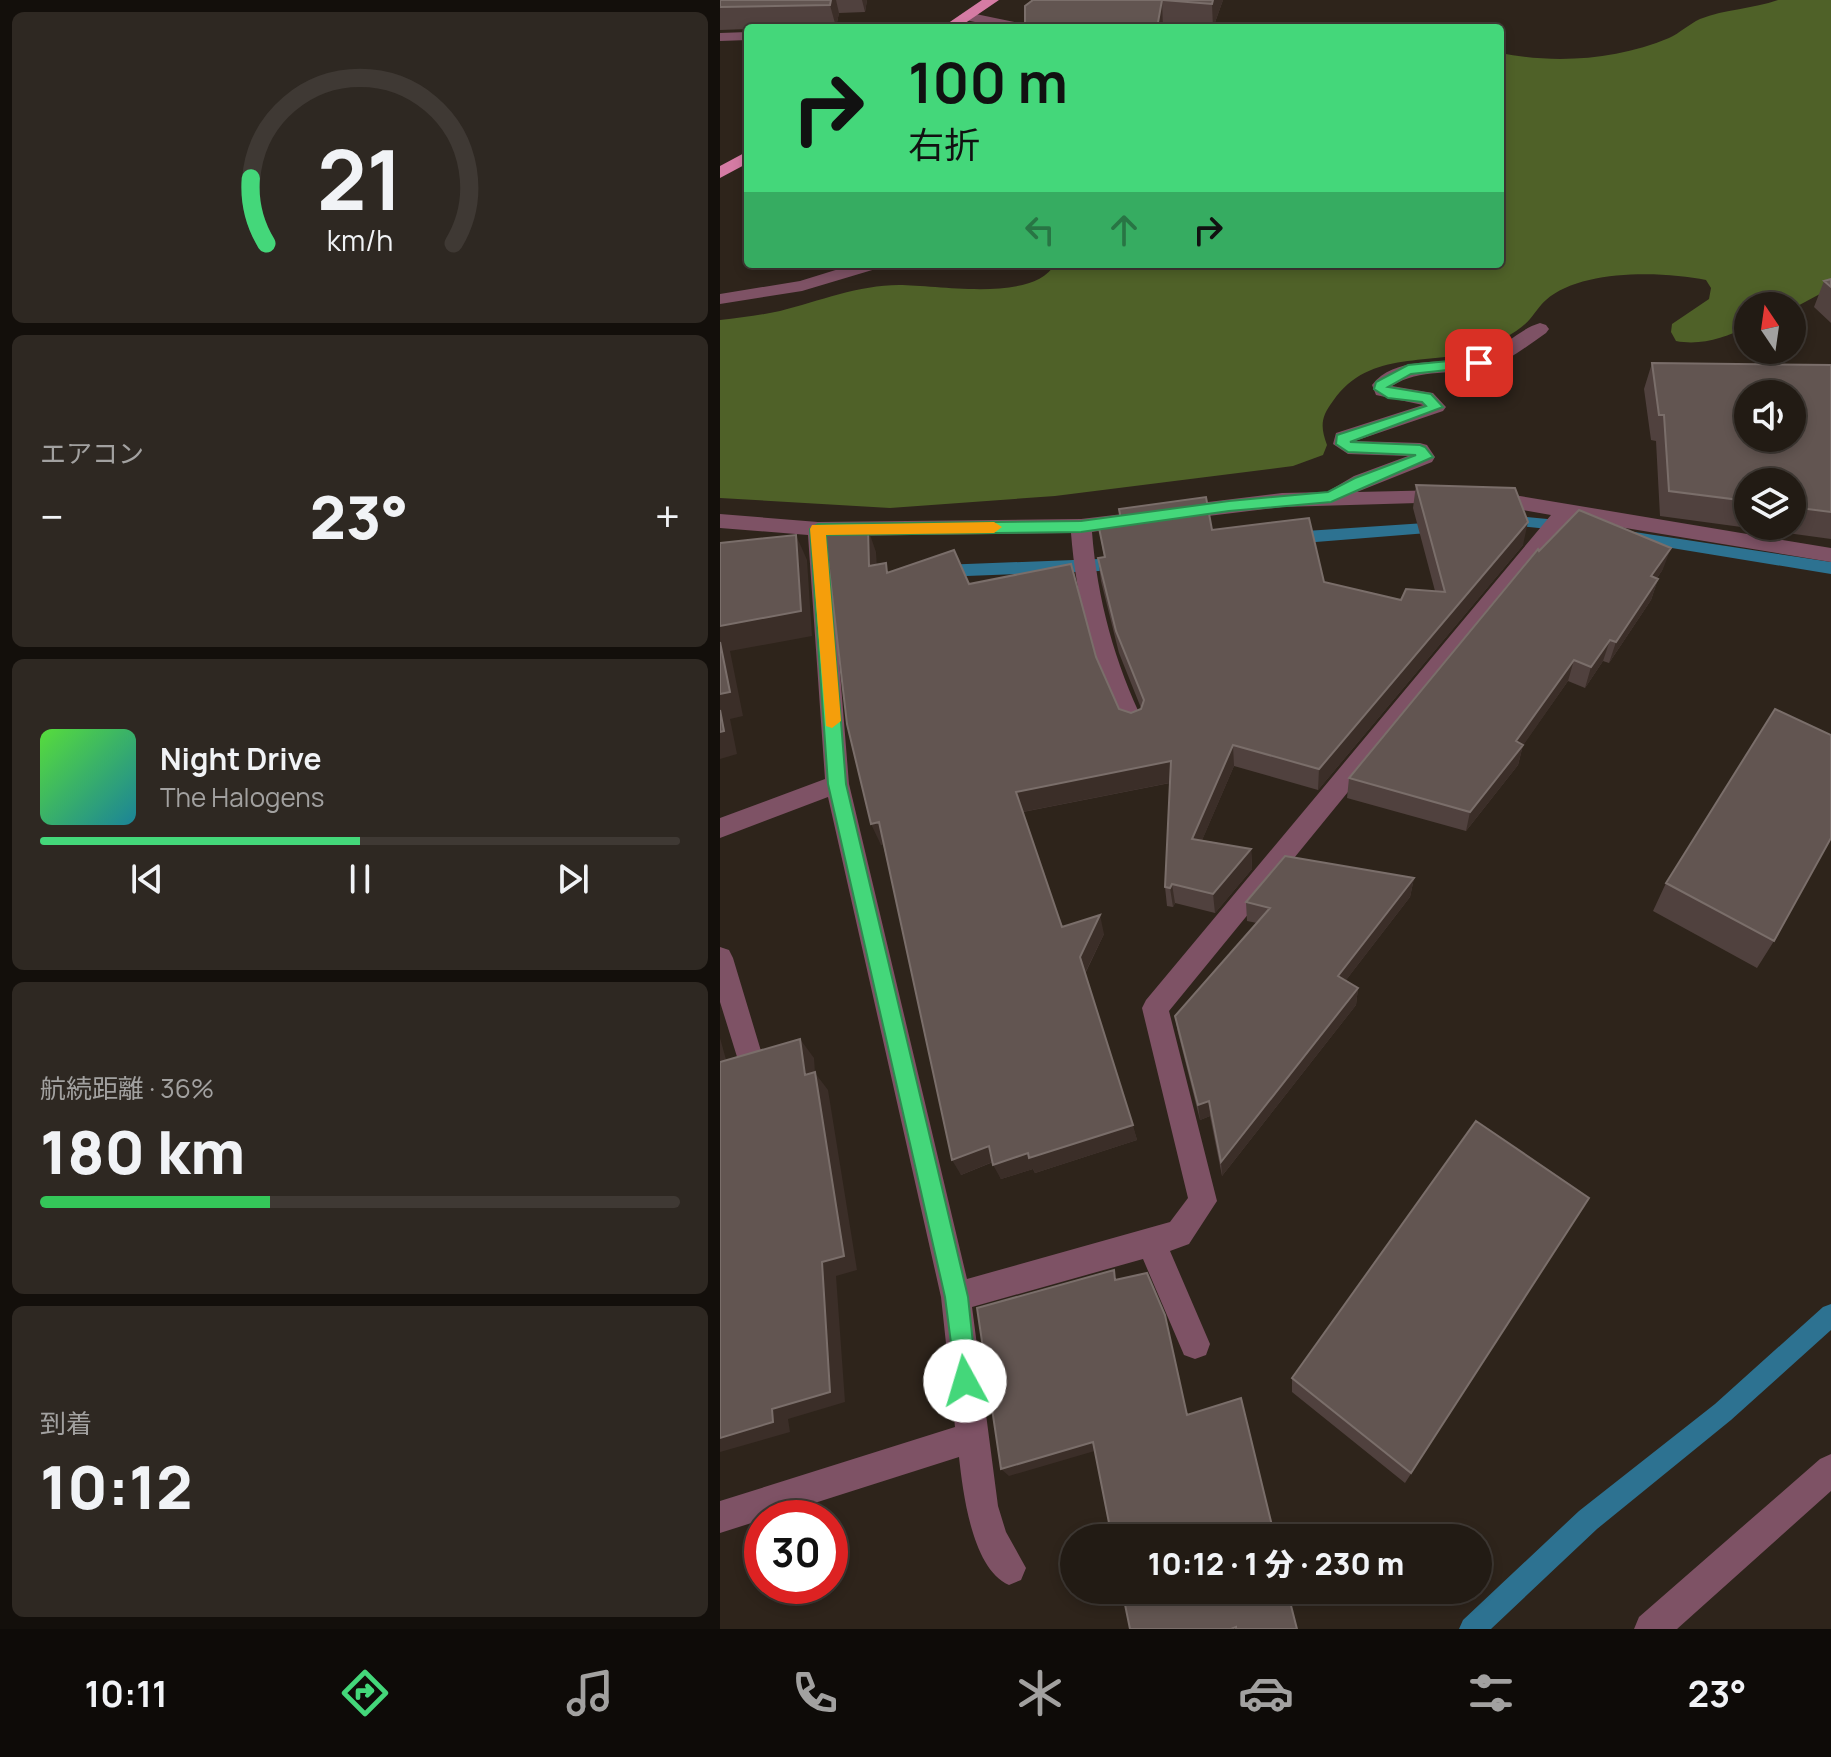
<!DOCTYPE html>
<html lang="ja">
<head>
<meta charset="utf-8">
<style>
  :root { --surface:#221b14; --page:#2e2822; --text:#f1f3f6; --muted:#a2a1a0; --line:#3f3934; --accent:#44d77a }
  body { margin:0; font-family:Manrope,"Noto Sans JP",sans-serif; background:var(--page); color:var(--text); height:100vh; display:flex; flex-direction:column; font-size:30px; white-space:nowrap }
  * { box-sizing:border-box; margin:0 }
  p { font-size:26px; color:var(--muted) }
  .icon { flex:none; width:44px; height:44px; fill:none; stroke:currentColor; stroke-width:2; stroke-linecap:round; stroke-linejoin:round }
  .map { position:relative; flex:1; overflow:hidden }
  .panel { display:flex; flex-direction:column; gap:12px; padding:12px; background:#130f0b; width:720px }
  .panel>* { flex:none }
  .banner { position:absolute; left:24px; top:24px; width:760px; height:244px; border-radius:8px; box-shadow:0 4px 12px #0003,0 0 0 2px var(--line); background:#44d77a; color:#111; overflow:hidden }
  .needle { width:52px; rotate:347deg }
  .controls { position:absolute; left:1014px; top:292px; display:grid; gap:16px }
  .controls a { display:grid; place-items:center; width:72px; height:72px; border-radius:50%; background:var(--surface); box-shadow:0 4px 12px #0003,0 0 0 2px var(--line); font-size:40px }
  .speed { position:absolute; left:24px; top:1500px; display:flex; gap:16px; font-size:40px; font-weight:700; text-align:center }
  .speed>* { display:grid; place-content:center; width:104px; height:104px; border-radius:50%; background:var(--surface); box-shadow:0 4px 12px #0003,0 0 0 2px var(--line); line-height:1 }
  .speed .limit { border:12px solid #d22; background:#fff; color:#111 }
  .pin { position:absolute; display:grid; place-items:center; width:68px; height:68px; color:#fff; margin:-34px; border-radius:16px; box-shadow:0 4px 12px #0006 }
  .me { position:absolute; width:88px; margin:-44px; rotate:354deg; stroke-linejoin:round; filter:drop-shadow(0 0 6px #0008) }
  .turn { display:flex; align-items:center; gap:28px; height:168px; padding:0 32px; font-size:36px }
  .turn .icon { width:104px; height:104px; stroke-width:2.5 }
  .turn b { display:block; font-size:56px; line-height:68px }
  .lanes { display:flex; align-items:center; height:76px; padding:0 32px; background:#0003; justify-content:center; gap:40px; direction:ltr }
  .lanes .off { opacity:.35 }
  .big { font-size:60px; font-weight:800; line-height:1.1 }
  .panel .widget { flex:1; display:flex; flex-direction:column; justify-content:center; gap:12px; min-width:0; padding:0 28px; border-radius:12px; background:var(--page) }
  .panel .dial { align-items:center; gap:0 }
  .dial svg { height:208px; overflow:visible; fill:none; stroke:var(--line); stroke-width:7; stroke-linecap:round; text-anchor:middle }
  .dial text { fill:var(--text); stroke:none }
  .song { display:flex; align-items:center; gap:24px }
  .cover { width:96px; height:96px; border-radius:12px; background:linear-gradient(135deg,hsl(110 70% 55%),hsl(190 70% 35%)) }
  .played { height:8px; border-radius:4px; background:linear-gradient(90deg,var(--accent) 50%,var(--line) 50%) }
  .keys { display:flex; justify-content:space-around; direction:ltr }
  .heat { display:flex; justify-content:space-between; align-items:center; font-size:44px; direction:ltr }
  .charge { height:12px; border-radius:6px; background:linear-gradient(90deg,#34c759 36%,var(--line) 0) }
  .trip { position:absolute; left:340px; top:1524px; width:432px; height:80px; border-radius:40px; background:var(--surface); box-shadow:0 4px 12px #0003,0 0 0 2px var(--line); font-weight:800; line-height:80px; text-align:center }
  .dock { display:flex; height:128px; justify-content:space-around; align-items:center; background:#0e0b08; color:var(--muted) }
  .dock .icon { width:56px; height:56px }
  .dock .selected { color:var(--accent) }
  .dock b { font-size:36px; color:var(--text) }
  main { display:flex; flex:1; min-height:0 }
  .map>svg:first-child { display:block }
</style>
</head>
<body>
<main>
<section class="panel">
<div class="widget dial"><svg viewBox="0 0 100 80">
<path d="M14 69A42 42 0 1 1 86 69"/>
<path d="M14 69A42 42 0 0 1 8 44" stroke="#44d77a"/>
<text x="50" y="56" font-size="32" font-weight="700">21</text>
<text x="50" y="72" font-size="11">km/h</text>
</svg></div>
<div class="widget"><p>エアコン</p>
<div class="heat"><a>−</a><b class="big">23°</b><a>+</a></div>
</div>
<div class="widget">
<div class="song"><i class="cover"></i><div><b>Night Drive</b><p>The Halogens</p></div></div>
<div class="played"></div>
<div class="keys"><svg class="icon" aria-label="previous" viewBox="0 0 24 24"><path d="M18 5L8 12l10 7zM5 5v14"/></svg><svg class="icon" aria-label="pause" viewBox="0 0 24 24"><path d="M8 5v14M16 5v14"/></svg><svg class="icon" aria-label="next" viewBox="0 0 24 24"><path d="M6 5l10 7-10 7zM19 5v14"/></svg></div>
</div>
<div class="widget"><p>航続距離 · 36%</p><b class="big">180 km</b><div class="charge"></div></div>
<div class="widget"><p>到着</p><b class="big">10:12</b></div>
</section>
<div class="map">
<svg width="1111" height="1629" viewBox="0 0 1111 1629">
  <rect width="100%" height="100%" fill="#2e241b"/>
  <path fill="#4f6128" d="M1058 0H1111V288L1072 309V306H1028V327C1005 337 982 346 956 341L951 332 952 324 989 299 991 288 986 280C943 271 860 269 826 300 820 305 815 313 810 319 800 331 778 342 763 348 711 368 651 347 613 401 601 417 600 426 607 445L603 455 573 466 335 496 170 508 0 498V320C20 318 41 315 60 311 99 301 139 285 179 285 219 285 313 303 335 264H780V53C835 64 897 60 949 38 960 33 969 24 980 19 1005 9 1033 9 1058 0Z"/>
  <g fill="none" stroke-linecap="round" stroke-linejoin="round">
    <path fill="#2d7291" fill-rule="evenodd" d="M786 515 848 521 856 526 848 531 781 524V516Z
      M720 522 728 527 720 532 571 544 563 538 571 532Z
      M908 531 1111 562V574L903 540 900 536 903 532Z
      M403 555 409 557 411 561 409 565 379 571 221 577 213 571 221 565 379 559Z
      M1111 1304V1330L1011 1420 877 1529 771 1629H739L743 1620 859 1511 995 1404 1103 1307Z"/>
    <path fill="#7e5265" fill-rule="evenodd" d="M246 12 309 25 311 28H283L241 19 239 16Z
      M28 32V40L0 41V33Z
      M135 264H162L159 268 82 291 0 304V294L80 281Z
      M820 323 826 325 829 329 826 333C807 346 788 362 765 368 734 375 700 368 672 386L713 393 726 407 723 411 635 441 700 443 707 445 715 457 712 462 637 492 725 490 735 497 732 502 562 507 455 520 448 518 445 513 448 508 455 506 562 493 607 492 634 476 688 456 628 454 613 444 616 433 703 405 656 395 652 385C674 356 721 364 753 359 779 354 796 330 820 323Z
      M770 491 1111 548V562L851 519 449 1011 497 1201 469 1244 450 1251 490 1344 486 1355 475 1359 464 1355 423 1259 252 1307 278 1506 286 1532 306 1568 301 1580 289 1585C252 1569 243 1493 239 1457L0 1533V1501L235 1427 221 1297 108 797 0 838V818L105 779 88 535 0 528V514L98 522 361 519 411 513 418 515 421 520 418 525 372 532C377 598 395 664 424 723L421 729 413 732 405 729 402 723C373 664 356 599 351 533L109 536 129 784 247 1279 450 1222 468 1198 422 1008 426 1000 831 515 763 503 760 498 763 493Z
      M0 947 9 950 13 958 41 1051 38 1060 28 1063 18 1060 0 1002Z
      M1111 1454V1491L957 1629H914L919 1617 1100 1459Z"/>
    <path fill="#d57ba4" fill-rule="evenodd" d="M262 0H279L238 28H221Z
      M28 151V163L0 178V166Z"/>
  </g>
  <path fill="#50413e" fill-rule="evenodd" d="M0 0H147L145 12 119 13 116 27 28 28V29L0 30Z
    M313 0H503L493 28 444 25Z
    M1111 279V323L1094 307 1104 281Z
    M932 363 1111 365V539L940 516 936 441 931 440 924 389ZM1028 482H1072V526H1028Z
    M696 485 803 545 598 790 514 766 482 840 531 849 532 869 495 913 455 903 453 907 447 906 445 887 450 783 303 812 342 927 384 934 365 974 417 1140 315 1173 313 1169 281 1179 273 1162 241 1175 163 844 161 845 156 552V564L169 572 249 584 376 657 399 709 411 713 421 708 399 653 381 581 378 558 384 557 378 523 492 530 604 582 681 600 715 591 693 508Z
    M943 569 937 578 938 579 931 600 889 663 883 661 865 688 848 681 803 745 798 765 746 831 627 798 629 778Z
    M694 878 690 897 626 980 638 988 636 1005 502 1176 490 1116 480 1120 458 1033 455 1016 537 923 527 921 526 902Z
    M946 883 1054 941 1037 968 933 911Z
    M869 1198 685 1483 572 1392V1378Z"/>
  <path fill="#3b2e28" d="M111 0H116L119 13 116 27 110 5Z
    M142 0H147L145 12Z
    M442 0 443 28H437Z
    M493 0H503L493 28 492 4Z
    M808 522 803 545 598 790 599 769Z
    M148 529 156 552 157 589 149 566Z
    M76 535 87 560 92 636 10 651 23 716 10 719 17 754 0 759V626Z
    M951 548 943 569 924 597 931 576Z
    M938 579 931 600 889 663 896 642Z
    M890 640 883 661 865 688 871 667Z
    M854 660 848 681 802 747 803 745 798 765 746 831 750 812 796 741Z
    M513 745 514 766 474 859 472 839Z
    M451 761 454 782 302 812 296 792Z
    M159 822 168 842 161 845 151 824Z
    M531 849 532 869 495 913 493 894Z
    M694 878 690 897 616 993 618 976Z
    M452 884 455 903 453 907 450 888Z
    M380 915 384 934 364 975 360 957Z
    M638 988 636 1005 502 1176 501 1162Z
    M0 1038 12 1081 0 1067Z
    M80 1039 94 1058 95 1073 108 1090 137 1270 116 1276 125 1402 68 1419 70 1432 0 1452V1438L52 1409 85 1075Z
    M489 1101 490 1116 480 1120 478 1105Z
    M413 1125 417 1140 315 1173 313 1169 281 1179 273 1165 308 1153Z
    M269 1146 277 1160 241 1175 232 1160Z
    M373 1442 378 1450 289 1476 281 1469Z"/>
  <path fill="#625551" stroke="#7a6e6a" stroke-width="2" fill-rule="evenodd" d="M0 0H111L110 5 0 7Z
    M313 0H442L437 28H305V6Z
    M443 0H493L492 4Z
    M1111 279V287L1104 281Z
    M932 363 1111 365V512L1072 507V482H1028V501L949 491 944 415H939ZM1028 394H1072V438H1028Z
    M696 485 795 488 808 522 599 769 513 745 472 839 531 849 493 894 452 884 450 888 445 887 451 761 296 792 342 927 380 915 360 957 413 1125 309 1158 308 1153 273 1165 269 1146 232 1160 159 822 151 824 127 724 105 534 148 529 149 566 166 563 167 573 234 550 249 584 351 564 376 657 399 709 411 713 421 709 424 700 396 631 378 558 385 557 378 523 401 520 399 509 486 497 492 530 589 518 604 582 681 600 686 589 725 592Z
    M859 510 951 548 931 576 938 579 896 642 890 640 871 667 854 660 796 741 803 745 750 812 629 778 818 549 819 551Z
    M76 535 81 611 0 626V543Z
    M0 642 10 692 0 694Z
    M1055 709 1111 735V838L1054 941 946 883Z
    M0 710 4 731 0 732Z
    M565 856 694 878 618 976 638 988 501 1162 489 1101 478 1105 455 1016 550 908 526 902Z
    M80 1039 85 1075 95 1072 124 1256 102 1262 110 1392 52 1409 53 1422 0 1438V1062Z
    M756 1121 869 1198 691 1473 572 1378Z
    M394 1270 395 1280 427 1273 445 1315 467 1415 521 1398 555 1538H392L373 1442 281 1469 257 1308Z
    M402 1590H567L577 1629H516V1627L511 1629H410Z"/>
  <path fill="#44d77a" stroke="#2c8c4f" stroke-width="2" d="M759 358 766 363 764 366 691 374 668 387 711 394 723 407 630 442 700 445 705 447 713 457 611 502 509 511 361 532 106 535 126 784 248 1297 257 1381 254 1389 245 1392 237 1389 225 1297 108 784 90 529 98 524 361 521 509 501 608 492 635 478 696 455 628 452 616 444 617 435 706 406 702 402 668 398 654 389 656 382 688 365Z"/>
  <path fill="#f59e0b" d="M274 522 282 527 274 533 106 535 121 721 112 728 106 726 90 529 92 525Z"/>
</svg>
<div class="controls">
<a><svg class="needle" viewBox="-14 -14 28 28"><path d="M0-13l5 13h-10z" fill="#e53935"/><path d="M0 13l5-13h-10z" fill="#a2a1a0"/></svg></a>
<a><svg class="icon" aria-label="sound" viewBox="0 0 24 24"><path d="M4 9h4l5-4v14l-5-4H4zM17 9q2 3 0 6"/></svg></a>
<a><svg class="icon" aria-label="layers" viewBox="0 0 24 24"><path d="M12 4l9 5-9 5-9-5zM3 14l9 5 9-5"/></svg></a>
</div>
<div class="speed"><div class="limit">30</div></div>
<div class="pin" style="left:759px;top:363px;background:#d93025"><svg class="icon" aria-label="arrive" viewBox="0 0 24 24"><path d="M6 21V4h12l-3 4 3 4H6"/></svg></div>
<svg class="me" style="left:245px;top:1381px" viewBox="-20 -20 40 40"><circle r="19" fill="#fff"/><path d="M0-13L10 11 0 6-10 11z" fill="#44d77a"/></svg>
<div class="trip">10:12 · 1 分 · 230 m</div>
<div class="banner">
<div class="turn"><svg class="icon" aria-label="right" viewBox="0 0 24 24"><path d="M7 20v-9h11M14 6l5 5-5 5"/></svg><div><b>100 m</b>右折</div></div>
<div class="lanes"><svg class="icon off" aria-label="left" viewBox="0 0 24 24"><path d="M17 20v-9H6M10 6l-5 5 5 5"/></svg><svg class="icon off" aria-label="ahead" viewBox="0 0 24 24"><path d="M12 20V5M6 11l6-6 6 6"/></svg><svg class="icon" aria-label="right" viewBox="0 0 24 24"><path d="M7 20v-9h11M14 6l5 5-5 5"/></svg></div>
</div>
</div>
</main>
<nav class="dock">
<b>10:11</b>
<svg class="icon selected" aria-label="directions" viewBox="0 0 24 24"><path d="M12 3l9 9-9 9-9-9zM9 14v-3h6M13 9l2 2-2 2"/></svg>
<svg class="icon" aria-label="music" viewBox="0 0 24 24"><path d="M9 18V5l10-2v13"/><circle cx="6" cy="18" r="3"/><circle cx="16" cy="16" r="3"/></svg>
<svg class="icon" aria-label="phone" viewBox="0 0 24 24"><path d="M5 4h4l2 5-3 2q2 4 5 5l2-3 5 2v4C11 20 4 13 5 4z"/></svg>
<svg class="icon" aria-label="climate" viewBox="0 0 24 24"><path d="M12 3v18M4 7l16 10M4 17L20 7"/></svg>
<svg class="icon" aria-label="car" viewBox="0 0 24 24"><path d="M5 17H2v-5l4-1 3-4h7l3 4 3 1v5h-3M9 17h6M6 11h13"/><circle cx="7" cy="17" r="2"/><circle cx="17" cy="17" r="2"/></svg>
<svg class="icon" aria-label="filters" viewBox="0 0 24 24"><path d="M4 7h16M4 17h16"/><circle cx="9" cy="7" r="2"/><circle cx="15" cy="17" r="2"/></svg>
<b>23°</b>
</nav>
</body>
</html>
